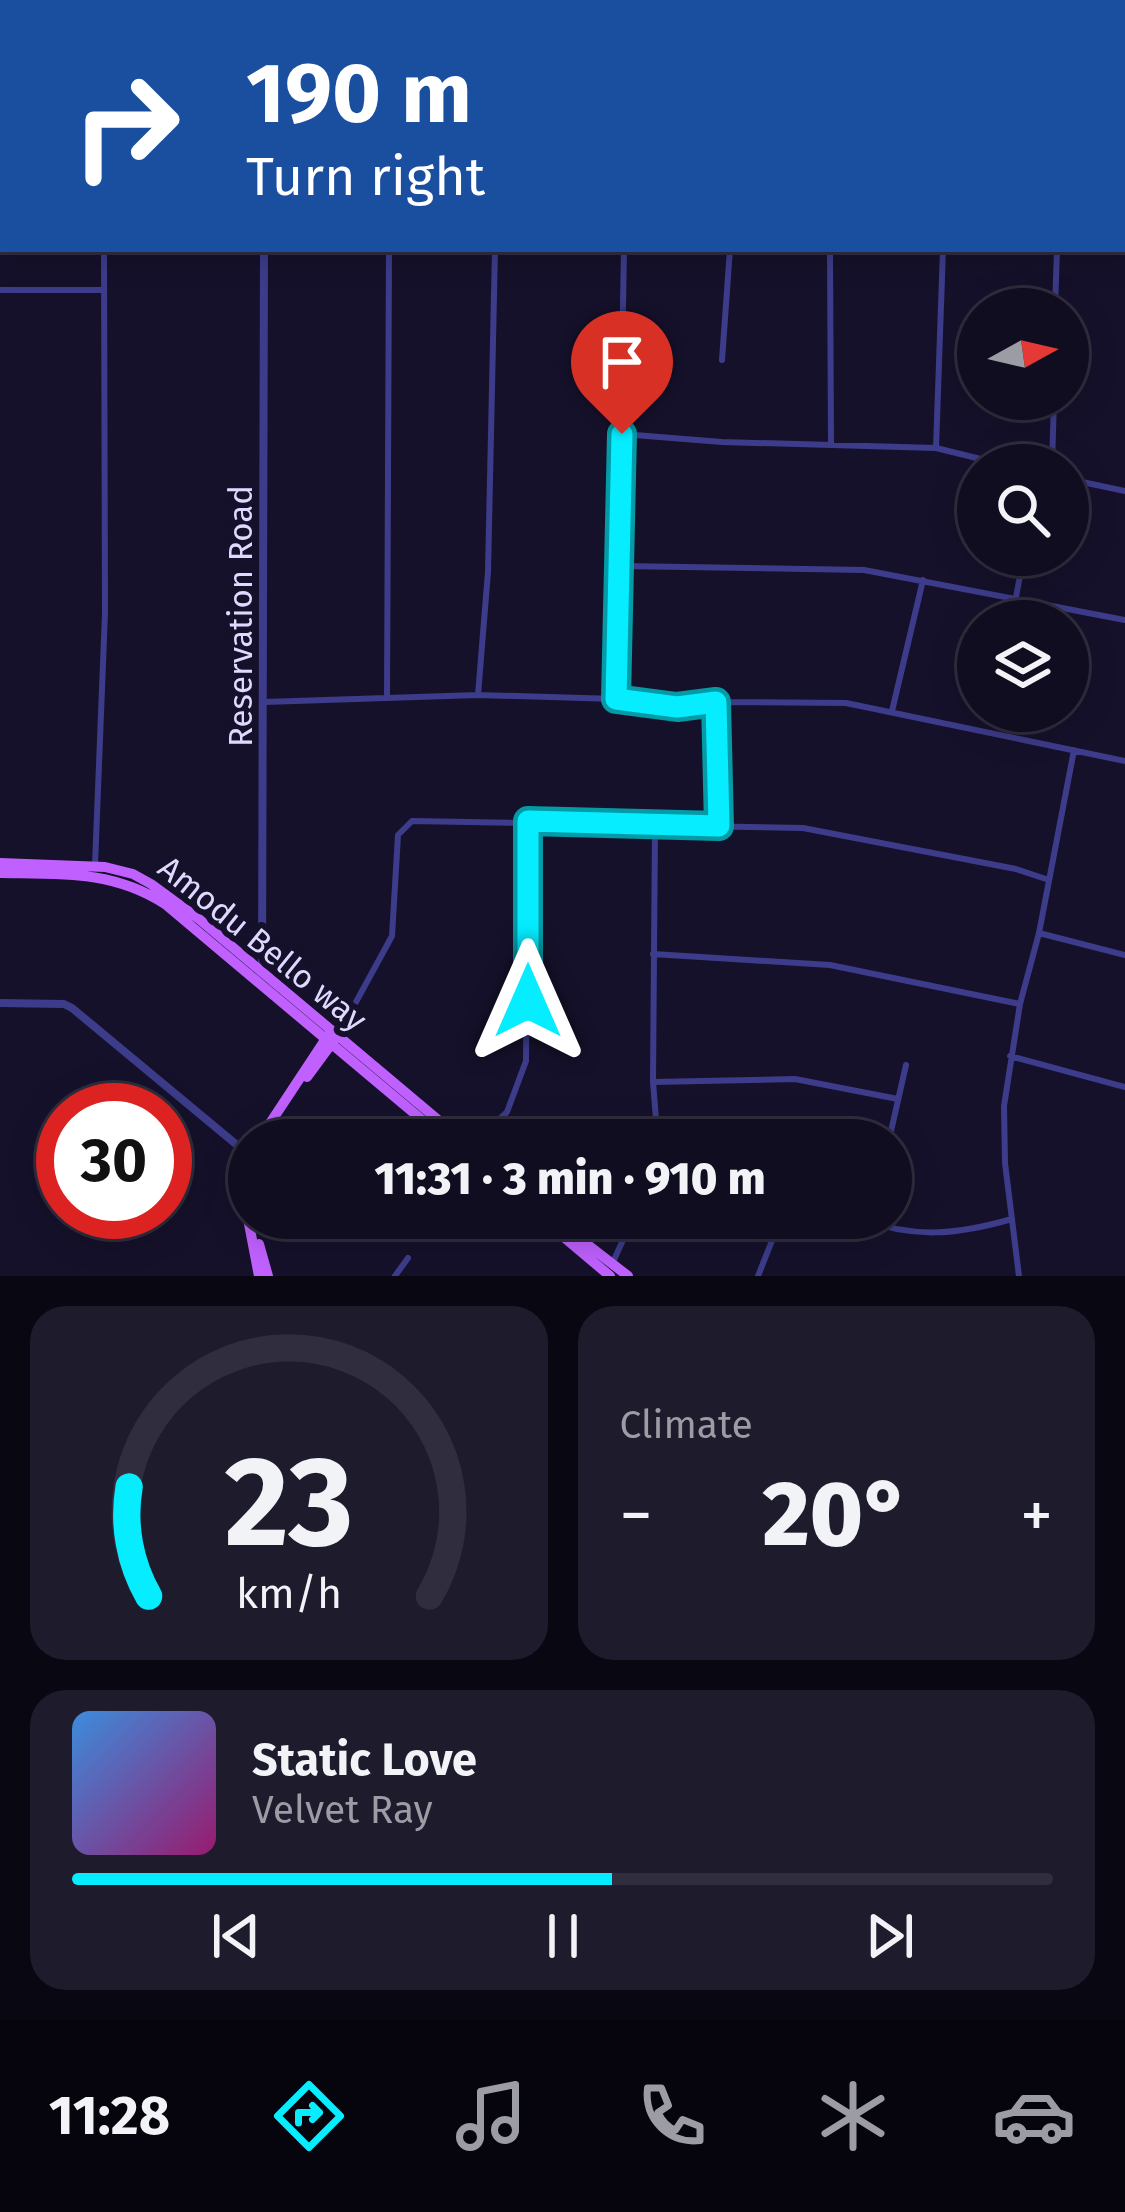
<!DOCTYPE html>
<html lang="en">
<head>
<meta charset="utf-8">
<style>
  :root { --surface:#100d20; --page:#1e1b2d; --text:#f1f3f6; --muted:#9c9ca5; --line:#302d3e; --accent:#06edff }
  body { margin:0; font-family:"Fira Sans",sans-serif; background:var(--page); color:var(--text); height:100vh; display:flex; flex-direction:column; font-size:45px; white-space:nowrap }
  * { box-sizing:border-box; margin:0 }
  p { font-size:39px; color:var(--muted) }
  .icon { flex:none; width:66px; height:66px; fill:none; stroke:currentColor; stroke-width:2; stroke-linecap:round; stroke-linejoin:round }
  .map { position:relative; height:1276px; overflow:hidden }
  .side { display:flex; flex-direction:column; gap:30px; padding:30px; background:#090712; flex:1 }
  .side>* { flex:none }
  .top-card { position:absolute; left:0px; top:0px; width:1125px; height:252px; box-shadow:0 6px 30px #0003,0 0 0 3px var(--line); background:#1a4fa0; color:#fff; overflow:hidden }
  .needle { width:78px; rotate:82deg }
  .buttons { position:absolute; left:957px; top:288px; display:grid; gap:24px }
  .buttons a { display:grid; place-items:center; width:132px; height:132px; border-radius:50%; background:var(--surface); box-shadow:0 6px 30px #0003,0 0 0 3px var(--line); font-size:60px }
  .speed { position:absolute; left:36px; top:1083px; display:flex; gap:24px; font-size:60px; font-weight:700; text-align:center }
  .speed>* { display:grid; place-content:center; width:156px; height:156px; border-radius:50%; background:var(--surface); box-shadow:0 6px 30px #0003,0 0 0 3px var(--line); line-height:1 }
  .speed .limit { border:18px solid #d22; background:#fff; color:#111 }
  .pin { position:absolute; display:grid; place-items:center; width:102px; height:102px; color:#fff; margin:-123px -51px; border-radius:50% 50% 50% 0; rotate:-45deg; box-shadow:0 0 12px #0007 }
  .pin .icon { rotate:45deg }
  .me { position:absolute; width:132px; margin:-66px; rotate:0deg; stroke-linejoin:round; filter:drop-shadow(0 0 9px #0008) }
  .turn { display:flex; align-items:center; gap:42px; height:252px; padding:0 48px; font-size:54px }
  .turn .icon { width:156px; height:156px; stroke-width:2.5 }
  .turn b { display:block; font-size:84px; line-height:102px }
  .big { font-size:90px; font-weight:800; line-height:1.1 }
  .side .tile { flex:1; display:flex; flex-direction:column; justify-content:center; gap:18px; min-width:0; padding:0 42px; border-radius:36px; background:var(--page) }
  .side .dial { align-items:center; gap:0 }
  .dial svg { height:312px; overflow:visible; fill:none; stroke:var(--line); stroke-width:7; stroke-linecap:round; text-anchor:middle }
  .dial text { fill:var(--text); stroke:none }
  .song { display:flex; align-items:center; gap:36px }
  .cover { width:144px; height:144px; border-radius:18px; background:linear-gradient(135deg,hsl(210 70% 55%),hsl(320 70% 35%)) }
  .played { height:12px; border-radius:6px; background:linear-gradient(90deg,var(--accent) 55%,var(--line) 55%) }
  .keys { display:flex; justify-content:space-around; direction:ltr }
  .heat { display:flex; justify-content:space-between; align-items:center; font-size:66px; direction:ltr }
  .side .tiles { flex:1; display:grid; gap:30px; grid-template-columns:1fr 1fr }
  .tile:last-child { grid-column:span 2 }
  .trip { position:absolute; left:228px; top:1119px; width:684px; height:120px; border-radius:60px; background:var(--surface); box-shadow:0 6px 30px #0003,0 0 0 3px var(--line); font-weight:800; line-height:120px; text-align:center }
  .menu { display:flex; height:192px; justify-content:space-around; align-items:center; background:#06050d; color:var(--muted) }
  .menu .icon { width:84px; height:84px }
  .menu .on { color:var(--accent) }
  .menu b { font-size:54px; color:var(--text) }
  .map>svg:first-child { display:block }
</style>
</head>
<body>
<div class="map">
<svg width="1125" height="1276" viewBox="0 0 1125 1276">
  <rect width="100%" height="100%" fill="#15112b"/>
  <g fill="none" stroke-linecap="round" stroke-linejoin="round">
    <path stroke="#3d3c8a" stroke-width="6" d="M103 0V3
      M786 0V3
      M604 3V0
      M651 3 680 0
      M712 3 713 0
      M883 3V0
      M1122 55H1125
      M830 249 831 443
      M0 290H104
      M1055 309 1057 249
      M722 360 730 249
      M622 434 722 442 936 448 1005 465
      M936 448 943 249
      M1052 465 1054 399
      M1068 479 1125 491
      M621 566 864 570 1125 620
      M1016 597 1024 555
      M478 695 488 572 495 249
      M387 698 389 249
      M616 699 624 249
      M264 702 478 695 616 699 677 707 716 702 846 703 1125 761
      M716 702 719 825
      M892 711 923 580
      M655 828 653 1082 656 1119 667 1140
      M95 865 105 613 104 249
      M1039 933 1125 955
      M653 954 830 965 1020 1004
      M338 1035 392 936 398 835 412 821 803 828 1016 869 1049 880
      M1010 1056 1125 1087
      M653 1082 795 1079 898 1099
      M478 1140 507 1112 526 1061 528 821
      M889 1140 906 1065
      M859 1218C913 1239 956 1235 1012 1219
      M613 1262 633 1218
      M395 1276 408 1258
      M758 1276 781 1218
      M1019 1276 1005 1163 1004 1106 1020 1004 1039 933 1074 750"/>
    <path stroke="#3d3c8a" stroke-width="8" d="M263 0V3
      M510 0 511 3
      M1122 198 1125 199
      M262 973 264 249
      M0 1003 64 1004 72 1008 249 1155"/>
    <path stroke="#c061ff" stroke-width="10" d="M0 863 105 867 133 874 151 884 199 919 462 1140
      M0 873C60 874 113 870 165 904L446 1140
      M307 1077 335 1039
      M259 1140 329 1034
      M249 1165 245 1203 259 1276
      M541 1218 610 1276
      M553 1218 628 1276
      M259 1244 268 1276"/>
  </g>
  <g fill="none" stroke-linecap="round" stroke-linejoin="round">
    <defs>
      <path id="route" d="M528 1001V821L719 826 716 702 677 707 616 699 622 434"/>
    </defs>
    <use href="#route" stroke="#049aa6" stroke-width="30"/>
    <use href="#route" stroke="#06edff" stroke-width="21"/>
  </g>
  <g text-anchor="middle" stroke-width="12" stroke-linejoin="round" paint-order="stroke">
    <g font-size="33" fill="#dedaff" stroke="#15112b">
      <text transform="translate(240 616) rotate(-90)" y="12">Reservation Road</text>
      <text transform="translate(263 943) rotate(39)" y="12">Amodu Bello way</text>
    </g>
  </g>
</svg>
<div class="buttons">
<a><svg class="needle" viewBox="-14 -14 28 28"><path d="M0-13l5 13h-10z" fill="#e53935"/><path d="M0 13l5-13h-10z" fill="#9c9ca5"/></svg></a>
<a><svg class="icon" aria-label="search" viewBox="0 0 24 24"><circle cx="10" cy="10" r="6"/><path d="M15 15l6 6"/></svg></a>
<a><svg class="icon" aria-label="layers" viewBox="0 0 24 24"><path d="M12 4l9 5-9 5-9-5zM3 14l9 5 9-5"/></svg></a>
</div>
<div class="speed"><div class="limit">30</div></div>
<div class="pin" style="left:622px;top:434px;background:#d93025"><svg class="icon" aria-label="arrive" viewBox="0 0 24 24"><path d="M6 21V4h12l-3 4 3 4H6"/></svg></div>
<svg class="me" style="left:528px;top:1001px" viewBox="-20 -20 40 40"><path d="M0-17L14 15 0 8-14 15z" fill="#06edff" stroke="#fff" stroke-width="4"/></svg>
<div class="trip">11:31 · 3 min · 910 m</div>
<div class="top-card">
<div class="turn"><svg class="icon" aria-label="right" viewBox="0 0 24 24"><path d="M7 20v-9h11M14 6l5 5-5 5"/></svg><div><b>190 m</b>Turn right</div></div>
</div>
</div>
<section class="side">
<div class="tiles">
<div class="tile dial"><svg viewBox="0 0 100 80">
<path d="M14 69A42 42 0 1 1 86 69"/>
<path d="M14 69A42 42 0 0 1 9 41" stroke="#06edff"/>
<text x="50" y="56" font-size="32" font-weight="700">23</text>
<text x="50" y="72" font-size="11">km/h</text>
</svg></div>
<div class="tile"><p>Climate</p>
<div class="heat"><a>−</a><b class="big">20°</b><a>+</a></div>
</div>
<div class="tile">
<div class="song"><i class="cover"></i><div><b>Static Love</b><p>Velvet Ray</p></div></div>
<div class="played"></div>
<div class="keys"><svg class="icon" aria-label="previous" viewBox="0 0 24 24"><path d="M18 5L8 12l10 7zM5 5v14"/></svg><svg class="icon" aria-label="pause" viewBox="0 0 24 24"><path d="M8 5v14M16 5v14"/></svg><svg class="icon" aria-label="next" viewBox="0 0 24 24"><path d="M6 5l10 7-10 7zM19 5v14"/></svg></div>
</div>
</div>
</section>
<nav class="menu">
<b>11:28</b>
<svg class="icon on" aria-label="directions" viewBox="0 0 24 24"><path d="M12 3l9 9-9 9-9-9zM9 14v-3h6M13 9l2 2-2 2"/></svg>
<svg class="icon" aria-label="music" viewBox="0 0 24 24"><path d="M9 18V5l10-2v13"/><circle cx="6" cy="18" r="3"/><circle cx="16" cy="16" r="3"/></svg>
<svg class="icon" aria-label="phone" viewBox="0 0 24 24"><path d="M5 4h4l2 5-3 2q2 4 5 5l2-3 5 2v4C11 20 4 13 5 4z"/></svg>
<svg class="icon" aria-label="climate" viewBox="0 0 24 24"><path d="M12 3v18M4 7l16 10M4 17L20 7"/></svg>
<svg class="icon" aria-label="car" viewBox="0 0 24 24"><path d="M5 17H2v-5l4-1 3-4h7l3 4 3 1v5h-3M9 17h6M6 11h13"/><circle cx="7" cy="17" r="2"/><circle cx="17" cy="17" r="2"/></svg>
</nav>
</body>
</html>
